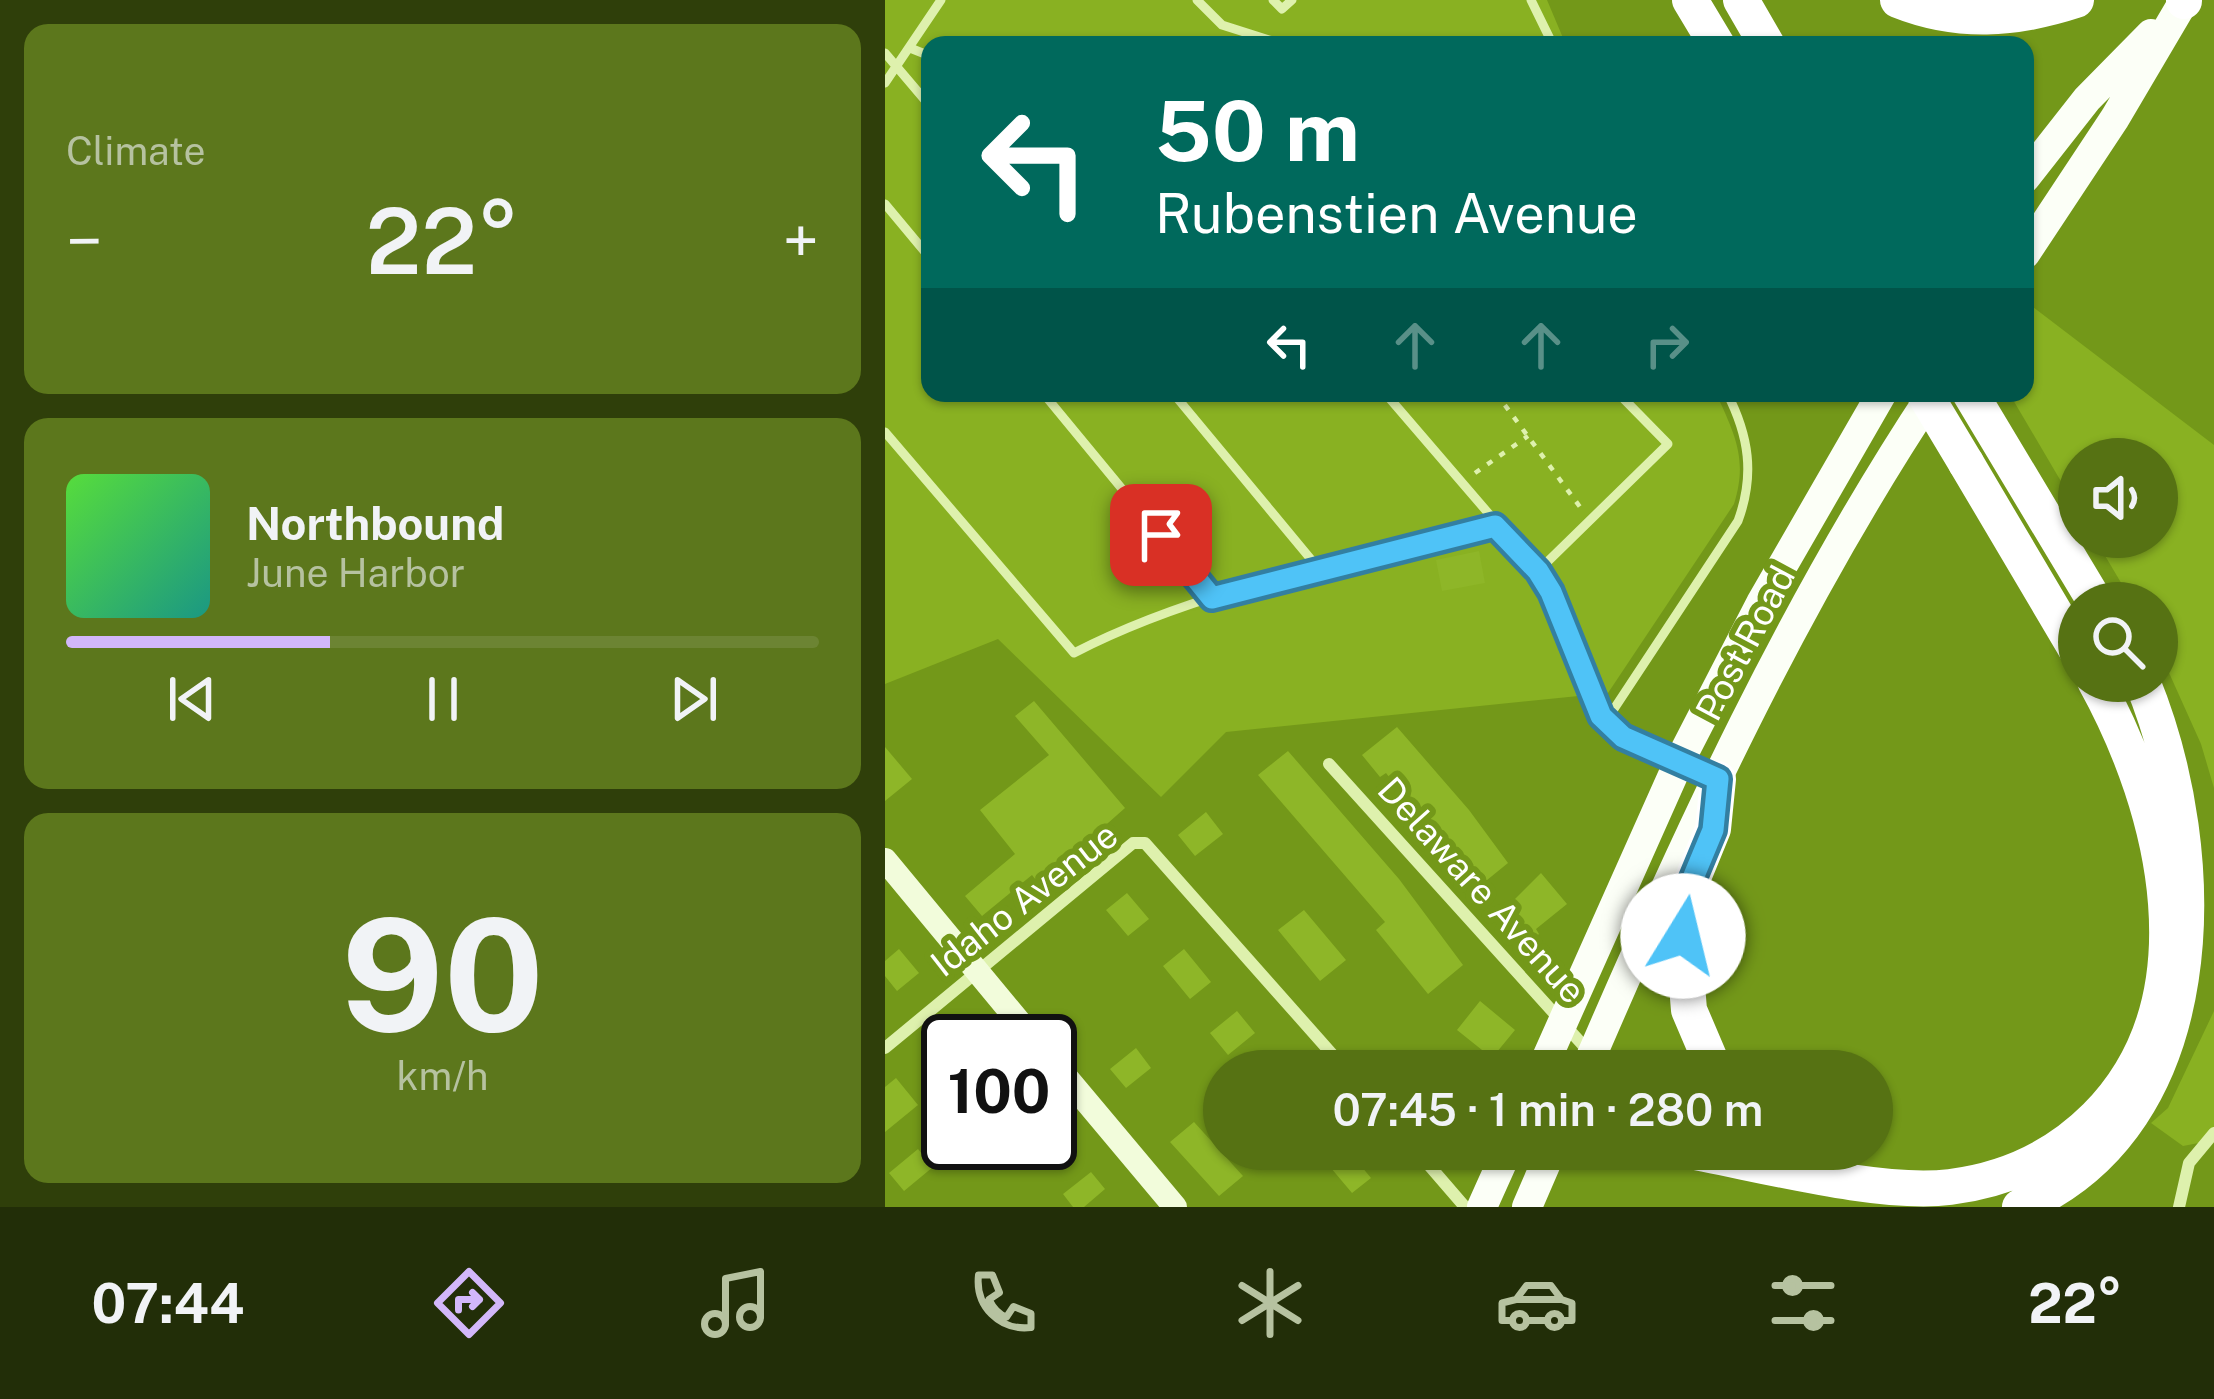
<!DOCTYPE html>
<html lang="en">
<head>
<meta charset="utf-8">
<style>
  :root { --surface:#567213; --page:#5c771c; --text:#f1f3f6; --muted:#b6c2a0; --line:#6c8433; --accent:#d2b7fa }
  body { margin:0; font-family:"Public Sans",sans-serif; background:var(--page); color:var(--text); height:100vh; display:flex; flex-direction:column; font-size:45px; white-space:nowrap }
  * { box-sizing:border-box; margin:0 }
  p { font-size:39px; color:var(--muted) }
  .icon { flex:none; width:66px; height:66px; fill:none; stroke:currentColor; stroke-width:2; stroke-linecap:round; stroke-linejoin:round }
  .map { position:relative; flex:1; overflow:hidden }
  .sheet { display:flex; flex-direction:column; gap:24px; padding:24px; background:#2f3f0a; width:885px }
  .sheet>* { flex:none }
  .banner { position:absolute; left:36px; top:36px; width:1113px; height:366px; border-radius:24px; box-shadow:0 3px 9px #0004; background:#00695c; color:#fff; overflow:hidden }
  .fabs { position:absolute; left:1173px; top:438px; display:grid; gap:24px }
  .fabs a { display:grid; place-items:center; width:120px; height:120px; border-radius:50%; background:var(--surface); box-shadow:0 3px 9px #0004; font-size:60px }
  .speed { position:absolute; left:36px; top:1014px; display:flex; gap:24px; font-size:60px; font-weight:700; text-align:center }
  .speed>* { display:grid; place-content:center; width:156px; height:156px; border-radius:50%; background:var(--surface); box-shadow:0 3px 9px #0004; line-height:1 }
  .speed .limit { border:6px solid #111; border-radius:18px; background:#fff; color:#111 }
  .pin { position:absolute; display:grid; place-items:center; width:102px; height:102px; color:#fff; margin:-51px; border-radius:24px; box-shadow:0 6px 18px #0006 }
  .me { position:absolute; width:132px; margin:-66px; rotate:9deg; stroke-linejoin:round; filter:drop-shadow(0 0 9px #0008) }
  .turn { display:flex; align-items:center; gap:42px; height:252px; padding:0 36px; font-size:54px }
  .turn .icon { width:156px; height:156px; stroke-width:2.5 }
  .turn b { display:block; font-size:84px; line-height:102px }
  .lanes { display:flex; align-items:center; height:114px; padding:0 36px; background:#0003; justify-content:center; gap:60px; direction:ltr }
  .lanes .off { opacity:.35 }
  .big { font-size:90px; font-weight:600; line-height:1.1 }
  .sheet .widget { flex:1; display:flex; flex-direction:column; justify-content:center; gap:18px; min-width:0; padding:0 42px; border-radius:24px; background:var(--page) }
  .sheet .dial { align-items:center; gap:0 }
  .dial b { font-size:156px; line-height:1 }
  .song { display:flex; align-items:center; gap:36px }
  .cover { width:144px; height:144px; border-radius:18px; background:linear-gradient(135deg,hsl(110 70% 55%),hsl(170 70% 35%)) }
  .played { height:12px; border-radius:6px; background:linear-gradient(90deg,var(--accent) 35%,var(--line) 35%) }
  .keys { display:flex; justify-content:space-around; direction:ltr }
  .heat { display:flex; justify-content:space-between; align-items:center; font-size:66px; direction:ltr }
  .trip { position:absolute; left:318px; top:1050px; width:690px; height:120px; border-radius:60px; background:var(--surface); box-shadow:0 3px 9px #0004; font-weight:600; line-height:120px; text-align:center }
  .menu { display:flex; height:192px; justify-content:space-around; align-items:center; background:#222e08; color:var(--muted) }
  .menu .icon { width:84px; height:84px }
  .menu .selected { color:var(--accent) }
  .menu b { font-size:54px; color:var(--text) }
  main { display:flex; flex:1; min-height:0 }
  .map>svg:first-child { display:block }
</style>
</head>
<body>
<main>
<section class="sheet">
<div class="widget"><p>Climate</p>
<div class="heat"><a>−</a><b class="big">22°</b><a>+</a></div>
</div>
<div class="widget">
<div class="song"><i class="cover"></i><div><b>Northbound</b><p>June Harbor</p></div></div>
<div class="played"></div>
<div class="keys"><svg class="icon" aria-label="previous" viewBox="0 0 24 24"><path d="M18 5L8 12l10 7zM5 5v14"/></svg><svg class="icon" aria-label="pause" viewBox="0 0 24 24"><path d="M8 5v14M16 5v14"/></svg><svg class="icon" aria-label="next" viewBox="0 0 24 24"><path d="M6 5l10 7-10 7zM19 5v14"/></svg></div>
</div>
<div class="widget dial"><b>90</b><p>km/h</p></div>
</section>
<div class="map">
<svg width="1329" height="1207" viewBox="0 0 1329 1207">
  <rect width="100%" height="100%" fill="#739819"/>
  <path fill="#89b122" d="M0 0H662L681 45H45V393H831C850 435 863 459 849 504L723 693 341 732 276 797 113 639 0 684Z
    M1140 301 1329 445V788L1316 744 1272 646V603H1248L1209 537H1272V459H1194V512L1124 393H1140Z
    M1329 1011V1140L1298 1146 1266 1123 1283 1108Z"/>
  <path fill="#8eb628" d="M594 551 600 583 557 591 551 560Z
    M149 701 240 808 154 884 147 875 97 916 80 896 130 854 95 810 164 755 130 716Z
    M512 727 584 810 623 863 591 889 501 773 495 777 477 755Z
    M0 747 27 779 0 801Z
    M403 751 514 879 578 965 543 994 491 930 500 922 373 775Z
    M321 812 338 834 310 856 293 835Z
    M656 873 682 904 651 929 654 934 639 947 613 916Z
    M242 893 264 919 243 936 221 910Z
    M419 910 461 960 435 981 393 930Z
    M14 949 34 973 12 991 0 976V961Z
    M299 949 326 982 305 999 278 966Z
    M595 1001 630 1030 607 1058 572 1030Z
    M352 1011 370 1033 343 1055 325 1033Z
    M251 1048 266 1068 241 1088 225 1069Z
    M11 1078 33 1105 0 1132V1087Z
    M309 1122 358 1176 334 1196 285 1142Z
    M33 1149 48 1167 19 1191 4 1173Z
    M430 1149H462L486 1178 467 1193Z
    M206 1172 220 1189 199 1207H188L178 1194Z"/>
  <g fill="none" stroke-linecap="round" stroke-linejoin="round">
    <path stroke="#def1ad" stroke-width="4.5" stroke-dasharray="6 9" stroke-linecap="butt" d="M611 393 698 511
      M590 473 643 436"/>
    <path stroke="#def1ad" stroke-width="9" d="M312 0 337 25 400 45
      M388 0 397 9 407 0
      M646 0 668 45
      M25 48 45 56
      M0 53 45 106
      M0 83 56 0
      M0 204 45 258
      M158 393 327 598
      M288 393 434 569
      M500 393 653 571 716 716 738 737 828 777
      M0 432 189 653C319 586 469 561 610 526
      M653 571 783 444 733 393
      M721 721 853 521C870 475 864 436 842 393"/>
    <path stroke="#def1ad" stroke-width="12" d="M444 764 706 1054
      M0 1048 248 843H260L462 1071
      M530 1149 580 1207
      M1294 1207 1304 1163 1329 1133"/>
    <path stroke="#f2fcdb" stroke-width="24" d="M0 860 150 1041
      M165 1058 290 1207"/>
    <path stroke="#fcfff7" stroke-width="30" d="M1140 178 1202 99 1266 34
      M1140 254 1230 118 1299 1
      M656 1071 793 764 876 603 997 393
      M700 1071C800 838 908 604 1048 393
      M597 1207 623 1149
      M642 1207 667 1149"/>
    <path stroke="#fff" stroke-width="36" d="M805 0 832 45
      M856 0 882 45
      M1013 0C1073 24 1130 20 1191 0
      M1299 0V1
      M1085 393 1211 603
      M1081 463 1194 654
      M830 1071 804 1010 798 936 803 890 828 829 833 779
      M794 1149C869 1162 992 1196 1065 1187 1121 1180 1171 1157 1211 1117 1328 1000 1281 809 1210 681
      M1135 1207C1329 1124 1329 857 1257 681"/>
    <path stroke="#fff" stroke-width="36" d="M1039 393 1081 463"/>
  </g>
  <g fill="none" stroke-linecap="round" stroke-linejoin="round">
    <defs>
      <path id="route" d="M276 535 327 598 610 526 653 571 666 592 716 716 738 737 833 779 828 830 803 890 798 936"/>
    </defs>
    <use href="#route" stroke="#337fa1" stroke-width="30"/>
    <use href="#route" stroke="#4fc3f7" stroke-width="21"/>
  </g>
  <g text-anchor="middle" stroke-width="12" stroke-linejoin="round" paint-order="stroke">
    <g font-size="36" fill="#fff" stroke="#739819">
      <text transform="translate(860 643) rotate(-62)" y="13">Post Road</text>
      <text transform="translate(597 890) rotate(48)" y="13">Delaware Avenue</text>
      <text transform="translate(139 899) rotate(-38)" y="13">Idaho Avenue</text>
    </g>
  </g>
</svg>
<div class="fabs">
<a><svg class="icon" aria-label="sound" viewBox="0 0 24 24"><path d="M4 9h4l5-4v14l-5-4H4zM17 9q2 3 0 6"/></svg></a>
<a><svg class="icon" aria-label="search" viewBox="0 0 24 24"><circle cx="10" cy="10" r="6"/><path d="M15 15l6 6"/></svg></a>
</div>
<div class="speed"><div class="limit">100</div></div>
<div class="pin" style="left:276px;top:535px;background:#d93025"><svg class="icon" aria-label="arrive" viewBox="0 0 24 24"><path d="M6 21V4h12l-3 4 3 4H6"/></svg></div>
<svg class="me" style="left:798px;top:936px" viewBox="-20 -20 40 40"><circle r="19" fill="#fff"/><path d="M0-13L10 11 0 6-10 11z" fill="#4fc3f7"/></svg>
<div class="trip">07:45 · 1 min · 280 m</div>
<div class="banner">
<div class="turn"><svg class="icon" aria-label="left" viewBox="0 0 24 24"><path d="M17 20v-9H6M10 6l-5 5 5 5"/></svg><div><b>50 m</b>Rubenstien Avenue</div></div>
<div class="lanes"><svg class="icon" aria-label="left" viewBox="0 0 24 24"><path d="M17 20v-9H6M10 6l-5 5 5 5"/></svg><svg class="icon off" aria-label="ahead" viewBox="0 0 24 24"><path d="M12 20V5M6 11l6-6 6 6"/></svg><svg class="icon off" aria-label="ahead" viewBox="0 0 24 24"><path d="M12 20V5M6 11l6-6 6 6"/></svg><svg class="icon off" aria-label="right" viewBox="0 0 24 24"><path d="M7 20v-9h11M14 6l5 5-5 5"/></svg></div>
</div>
</div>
</main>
<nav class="menu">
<b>07:44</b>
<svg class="icon selected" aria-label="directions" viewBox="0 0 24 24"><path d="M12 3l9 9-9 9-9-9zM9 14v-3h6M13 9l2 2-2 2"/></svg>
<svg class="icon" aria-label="music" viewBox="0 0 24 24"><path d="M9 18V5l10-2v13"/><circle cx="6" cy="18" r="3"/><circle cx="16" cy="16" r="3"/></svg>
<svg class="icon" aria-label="phone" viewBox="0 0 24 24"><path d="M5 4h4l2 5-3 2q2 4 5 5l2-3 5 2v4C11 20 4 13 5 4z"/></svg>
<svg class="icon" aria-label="climate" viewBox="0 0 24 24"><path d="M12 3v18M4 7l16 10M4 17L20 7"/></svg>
<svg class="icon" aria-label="car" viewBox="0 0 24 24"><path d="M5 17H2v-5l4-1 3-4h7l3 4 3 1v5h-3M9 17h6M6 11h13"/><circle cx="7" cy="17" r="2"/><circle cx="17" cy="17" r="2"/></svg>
<svg class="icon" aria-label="filters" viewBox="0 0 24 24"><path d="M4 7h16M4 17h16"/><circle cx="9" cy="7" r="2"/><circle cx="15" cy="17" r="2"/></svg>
<b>22°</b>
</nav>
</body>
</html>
